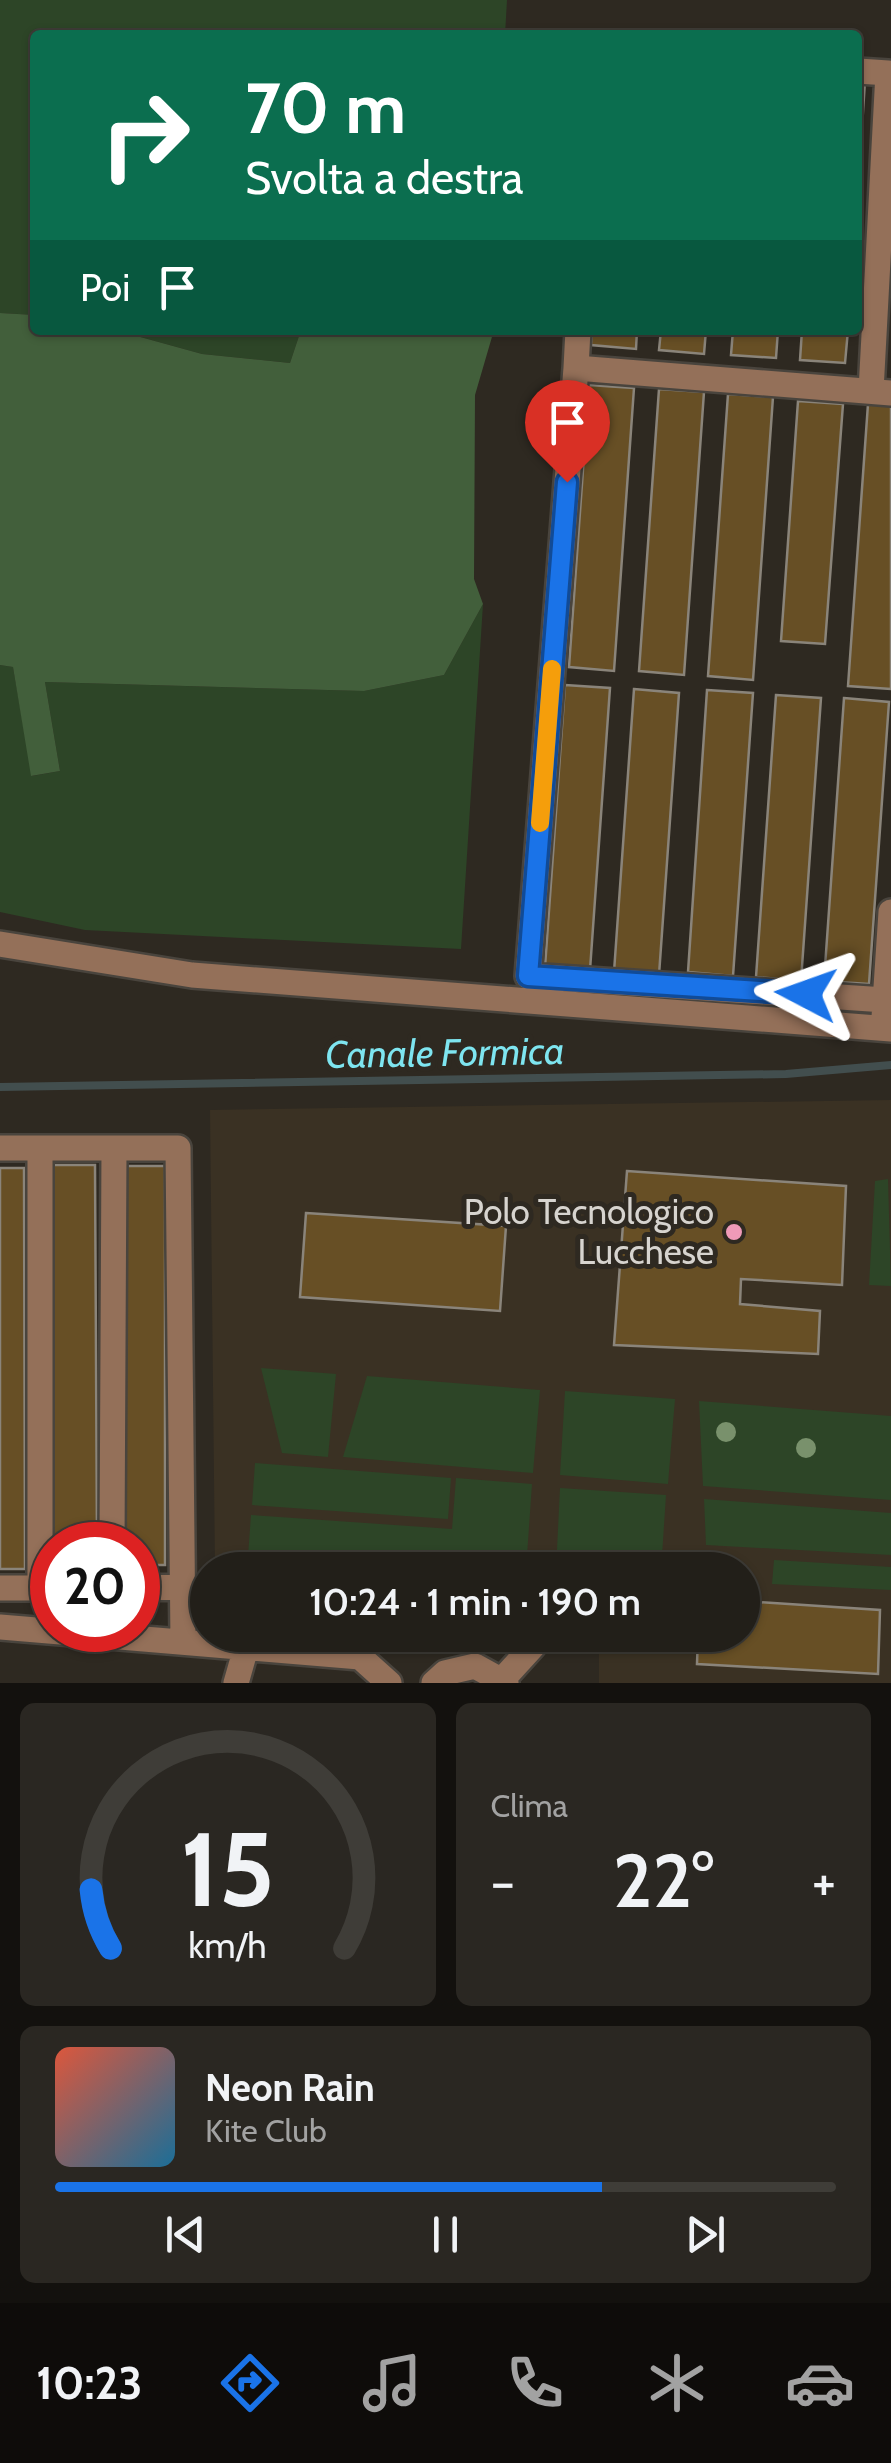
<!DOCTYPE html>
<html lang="it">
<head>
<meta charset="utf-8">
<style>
  :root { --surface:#221f19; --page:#2a2722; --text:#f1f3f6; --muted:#a2a2a2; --line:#3f3d38; --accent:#1a73e8 }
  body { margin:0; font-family:Cabin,sans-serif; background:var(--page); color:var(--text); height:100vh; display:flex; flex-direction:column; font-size:38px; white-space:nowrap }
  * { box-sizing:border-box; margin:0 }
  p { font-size:32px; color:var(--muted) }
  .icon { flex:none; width:55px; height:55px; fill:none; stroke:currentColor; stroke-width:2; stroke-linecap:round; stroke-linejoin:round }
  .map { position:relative; height:1683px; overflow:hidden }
  .details { display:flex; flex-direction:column; gap:20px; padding:20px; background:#13110e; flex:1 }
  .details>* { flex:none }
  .top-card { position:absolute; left:30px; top:30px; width:832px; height:305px; border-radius:10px; box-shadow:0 2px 8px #0004,0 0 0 2px var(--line); background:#0b6e4f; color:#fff; overflow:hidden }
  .speed { position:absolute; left:30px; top:1522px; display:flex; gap:20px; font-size:50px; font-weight:700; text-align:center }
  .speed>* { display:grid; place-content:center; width:130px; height:130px; border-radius:50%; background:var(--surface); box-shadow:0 2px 8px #0004,0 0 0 2px var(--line); line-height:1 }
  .speed .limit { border:15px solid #d22; background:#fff; color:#111 }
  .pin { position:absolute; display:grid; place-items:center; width:85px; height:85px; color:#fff; margin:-102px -42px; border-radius:50% 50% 50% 0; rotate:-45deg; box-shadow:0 0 10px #0007 }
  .pin .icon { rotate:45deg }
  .me { position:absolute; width:110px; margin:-55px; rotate:274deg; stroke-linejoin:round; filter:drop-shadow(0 0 8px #0008) }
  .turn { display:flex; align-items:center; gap:35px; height:210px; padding:0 50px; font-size:45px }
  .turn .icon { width:130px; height:130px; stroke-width:2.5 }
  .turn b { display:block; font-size:70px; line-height:85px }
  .then { display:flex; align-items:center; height:95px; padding:0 50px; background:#0003; gap:20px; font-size:38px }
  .big { font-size:75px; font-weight:600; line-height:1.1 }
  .details .tile { flex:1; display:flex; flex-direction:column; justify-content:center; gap:15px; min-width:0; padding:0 35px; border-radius:15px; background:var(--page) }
  .details .dial { align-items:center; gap:0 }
  .dial svg { height:260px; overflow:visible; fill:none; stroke:var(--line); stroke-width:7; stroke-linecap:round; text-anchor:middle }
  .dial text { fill:var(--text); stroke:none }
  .song { display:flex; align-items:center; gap:30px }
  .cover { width:120px; height:120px; border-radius:15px; background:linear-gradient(135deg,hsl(10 70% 55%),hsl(200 70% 35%)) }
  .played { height:10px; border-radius:5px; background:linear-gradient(90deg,var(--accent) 70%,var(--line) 70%) }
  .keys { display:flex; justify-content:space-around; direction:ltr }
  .heat { display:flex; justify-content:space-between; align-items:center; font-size:55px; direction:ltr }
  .details .tiles { flex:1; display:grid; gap:20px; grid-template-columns:1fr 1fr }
  .tile:last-child { grid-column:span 2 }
  .trip { position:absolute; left:190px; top:1552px; width:570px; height:100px; border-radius:50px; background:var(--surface); box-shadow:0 2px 8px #0004,0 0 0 2px var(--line); font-weight:600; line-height:100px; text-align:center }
  .tabs { display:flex; height:160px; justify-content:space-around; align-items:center; background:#0e0c0a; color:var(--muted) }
  .tabs .icon { width:70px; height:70px }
  .tabs .active { color:var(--accent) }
  .tabs b { font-size:45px; color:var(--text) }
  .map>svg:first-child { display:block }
</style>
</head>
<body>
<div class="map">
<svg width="891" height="1683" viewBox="0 0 891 1683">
  <rect width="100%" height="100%" fill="#2e2921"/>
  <path fill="#3a3123" d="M891 1100V1683H599V1652L412 1635H742V1570H215L210 1110Z"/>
  <path fill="#2d4527" d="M0 0H507L505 35H35V315L0 313Z
    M115 330H301L290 363 202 354Z
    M483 604 461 949 85 930 0 912V665L13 667 32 776 60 771 45 682 364 691 444 675Z
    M888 1179 891 1286 869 1285 875 1181Z
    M261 1368 336 1374 328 1457 282 1453Z
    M367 1376 540 1390 533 1473 343 1457Z
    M565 1391 675 1399 668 1484 560 1475Z
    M699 1401 891 1416V1500L703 1486Z
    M255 1463 451 1478 448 1519 252 1505Z
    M456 1478 532 1484 526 1570H247L251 1515 452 1529Z
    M560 1488 666 1495 662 1556 595 1552 593 1570H556Z
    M704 1499 891 1513V1555L706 1545Z
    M774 1560 891 1567V1590L772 1584Z"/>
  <path fill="#425f3b" d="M0 313 35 315V330H115L202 354 290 363 301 330H494L475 395 474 579 483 604 444 675 364 691 45 682 60 771 31 776 13 667 0 665Z"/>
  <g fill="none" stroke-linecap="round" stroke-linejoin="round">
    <path stroke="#424e4e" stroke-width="8" d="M0 1087 786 1074 891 1065"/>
  </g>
  <path fill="#674f25" stroke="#8a847a" stroke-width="2.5" d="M858 80 865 81 858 188Z
    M592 330H637L636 349 591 345Z
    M661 330H706L704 354 659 350Z
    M733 330H778L776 358 731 355Z
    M802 330H848L845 363 800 360Z
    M589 385 634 388 614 671 569 667Z
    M659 389 704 392 684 675 639 671Z
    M728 394 773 397 753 680 708 676Z
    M798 401 843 404 825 644 781 641Z
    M868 404 891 406V689L848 686Z
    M565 685 610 688 590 970 545 967Z
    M634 689 679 693 659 975 614 972Z
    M707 690 753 693 733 976 688 972Z
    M776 695 821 698 801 981 756 977Z
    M844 698 889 702 869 984 824 981Z
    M51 1165H95L97 1545H52Z
    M119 1166H165V1565H138V1545H119Z
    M0 1168H24L25 1569H0Z
    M627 1171 846 1186 842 1285 741 1279 740 1304 820 1311 818 1354 614 1345Z
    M306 1213 506 1226 500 1311 300 1297Z
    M742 1601 880 1610 878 1674 697 1664 698 1635H742Z"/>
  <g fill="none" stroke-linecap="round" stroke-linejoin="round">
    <defs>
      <path id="minor" d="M858 71 888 73 871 391
        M576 368 578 330
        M0 944 192 975 891 1029
        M885 1000 528 976 576 368 891 393
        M884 1017 891 912
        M0 1148H178L183 1642
        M40 1148V1588
        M112 1545 114 1148
        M0 1588H52
        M138 1588 183 1587
        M0 1627 360 1657 389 1683
        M503 1679 533 1646
        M236 1683 246 1648
        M434 1683 445 1673 475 1666 506 1683"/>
    </defs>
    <use href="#minor" stroke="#49443d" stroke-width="30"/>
    <use href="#minor" stroke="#947059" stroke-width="25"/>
  </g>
  <g fill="#79916c">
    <circle cx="726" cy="1432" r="10"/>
    <circle cx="806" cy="1448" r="10"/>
  </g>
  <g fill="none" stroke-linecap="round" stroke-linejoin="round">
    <defs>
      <path id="route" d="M567 482 528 976 806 994"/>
    </defs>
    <use href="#route" stroke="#114b97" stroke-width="25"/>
    <use href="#route" stroke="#1a73e8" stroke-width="18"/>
    <path stroke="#f59e0b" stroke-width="18" d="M540 823 552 669"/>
  </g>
  <circle fill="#ef9ab8" stroke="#2e2921" stroke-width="4" cx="734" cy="1232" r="10"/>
  <g text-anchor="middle" stroke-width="10" stroke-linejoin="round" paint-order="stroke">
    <g font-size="35" fill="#d7d4cf" stroke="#2e2921" text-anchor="end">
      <text x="714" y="1224">Polo Tecnologico<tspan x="714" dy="40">Lucchese</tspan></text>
    </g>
    <g font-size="38" font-style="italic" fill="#7ee5f0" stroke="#2e2921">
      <text transform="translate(445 1053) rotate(-1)" y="13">Canale Formica</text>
    </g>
  </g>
</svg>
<div class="speed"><div class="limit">20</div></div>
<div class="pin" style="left:567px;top:482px;background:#d93025"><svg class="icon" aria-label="arrive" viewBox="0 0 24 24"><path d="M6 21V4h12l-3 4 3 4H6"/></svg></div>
<svg class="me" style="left:806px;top:994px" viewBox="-20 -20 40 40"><path d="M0-17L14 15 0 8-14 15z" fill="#1a73e8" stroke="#fff" stroke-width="4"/></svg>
<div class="trip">10:24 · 1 min · 190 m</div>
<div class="top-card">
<div class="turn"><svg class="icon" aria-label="right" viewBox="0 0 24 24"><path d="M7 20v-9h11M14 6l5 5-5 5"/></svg><div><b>70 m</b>Svolta a destra</div></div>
<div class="then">Poi<svg class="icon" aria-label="arrive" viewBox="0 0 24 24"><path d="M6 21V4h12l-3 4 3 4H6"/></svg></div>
</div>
</div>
<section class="details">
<div class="tiles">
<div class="tile dial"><svg viewBox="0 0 100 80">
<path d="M14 69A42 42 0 1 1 86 69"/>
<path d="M14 69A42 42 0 0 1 8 51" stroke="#1a73e8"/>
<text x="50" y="56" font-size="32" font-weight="700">15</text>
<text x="50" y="72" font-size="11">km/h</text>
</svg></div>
<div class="tile"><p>Clima</p>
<div class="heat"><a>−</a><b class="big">22°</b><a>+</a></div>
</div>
<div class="tile">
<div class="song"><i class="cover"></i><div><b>Neon Rain</b><p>Kite Club</p></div></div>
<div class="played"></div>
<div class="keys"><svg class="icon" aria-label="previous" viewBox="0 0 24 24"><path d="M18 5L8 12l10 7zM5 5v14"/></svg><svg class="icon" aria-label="pause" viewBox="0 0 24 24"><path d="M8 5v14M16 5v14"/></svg><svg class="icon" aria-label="next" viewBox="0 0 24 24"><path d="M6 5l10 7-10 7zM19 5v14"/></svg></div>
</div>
</div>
</section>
<nav class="tabs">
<b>10:23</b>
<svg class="icon active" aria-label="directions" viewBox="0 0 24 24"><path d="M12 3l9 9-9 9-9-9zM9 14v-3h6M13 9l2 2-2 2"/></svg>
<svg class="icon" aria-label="music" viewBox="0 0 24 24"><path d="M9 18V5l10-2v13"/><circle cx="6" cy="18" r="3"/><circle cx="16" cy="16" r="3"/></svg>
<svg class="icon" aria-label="phone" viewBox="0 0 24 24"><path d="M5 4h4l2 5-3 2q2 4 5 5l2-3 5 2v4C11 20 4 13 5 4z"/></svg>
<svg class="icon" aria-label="climate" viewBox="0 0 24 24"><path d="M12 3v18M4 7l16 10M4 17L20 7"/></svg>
<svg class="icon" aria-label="car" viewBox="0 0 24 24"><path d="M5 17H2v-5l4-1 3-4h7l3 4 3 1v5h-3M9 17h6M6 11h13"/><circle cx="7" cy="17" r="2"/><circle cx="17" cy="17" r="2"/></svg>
</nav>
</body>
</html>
